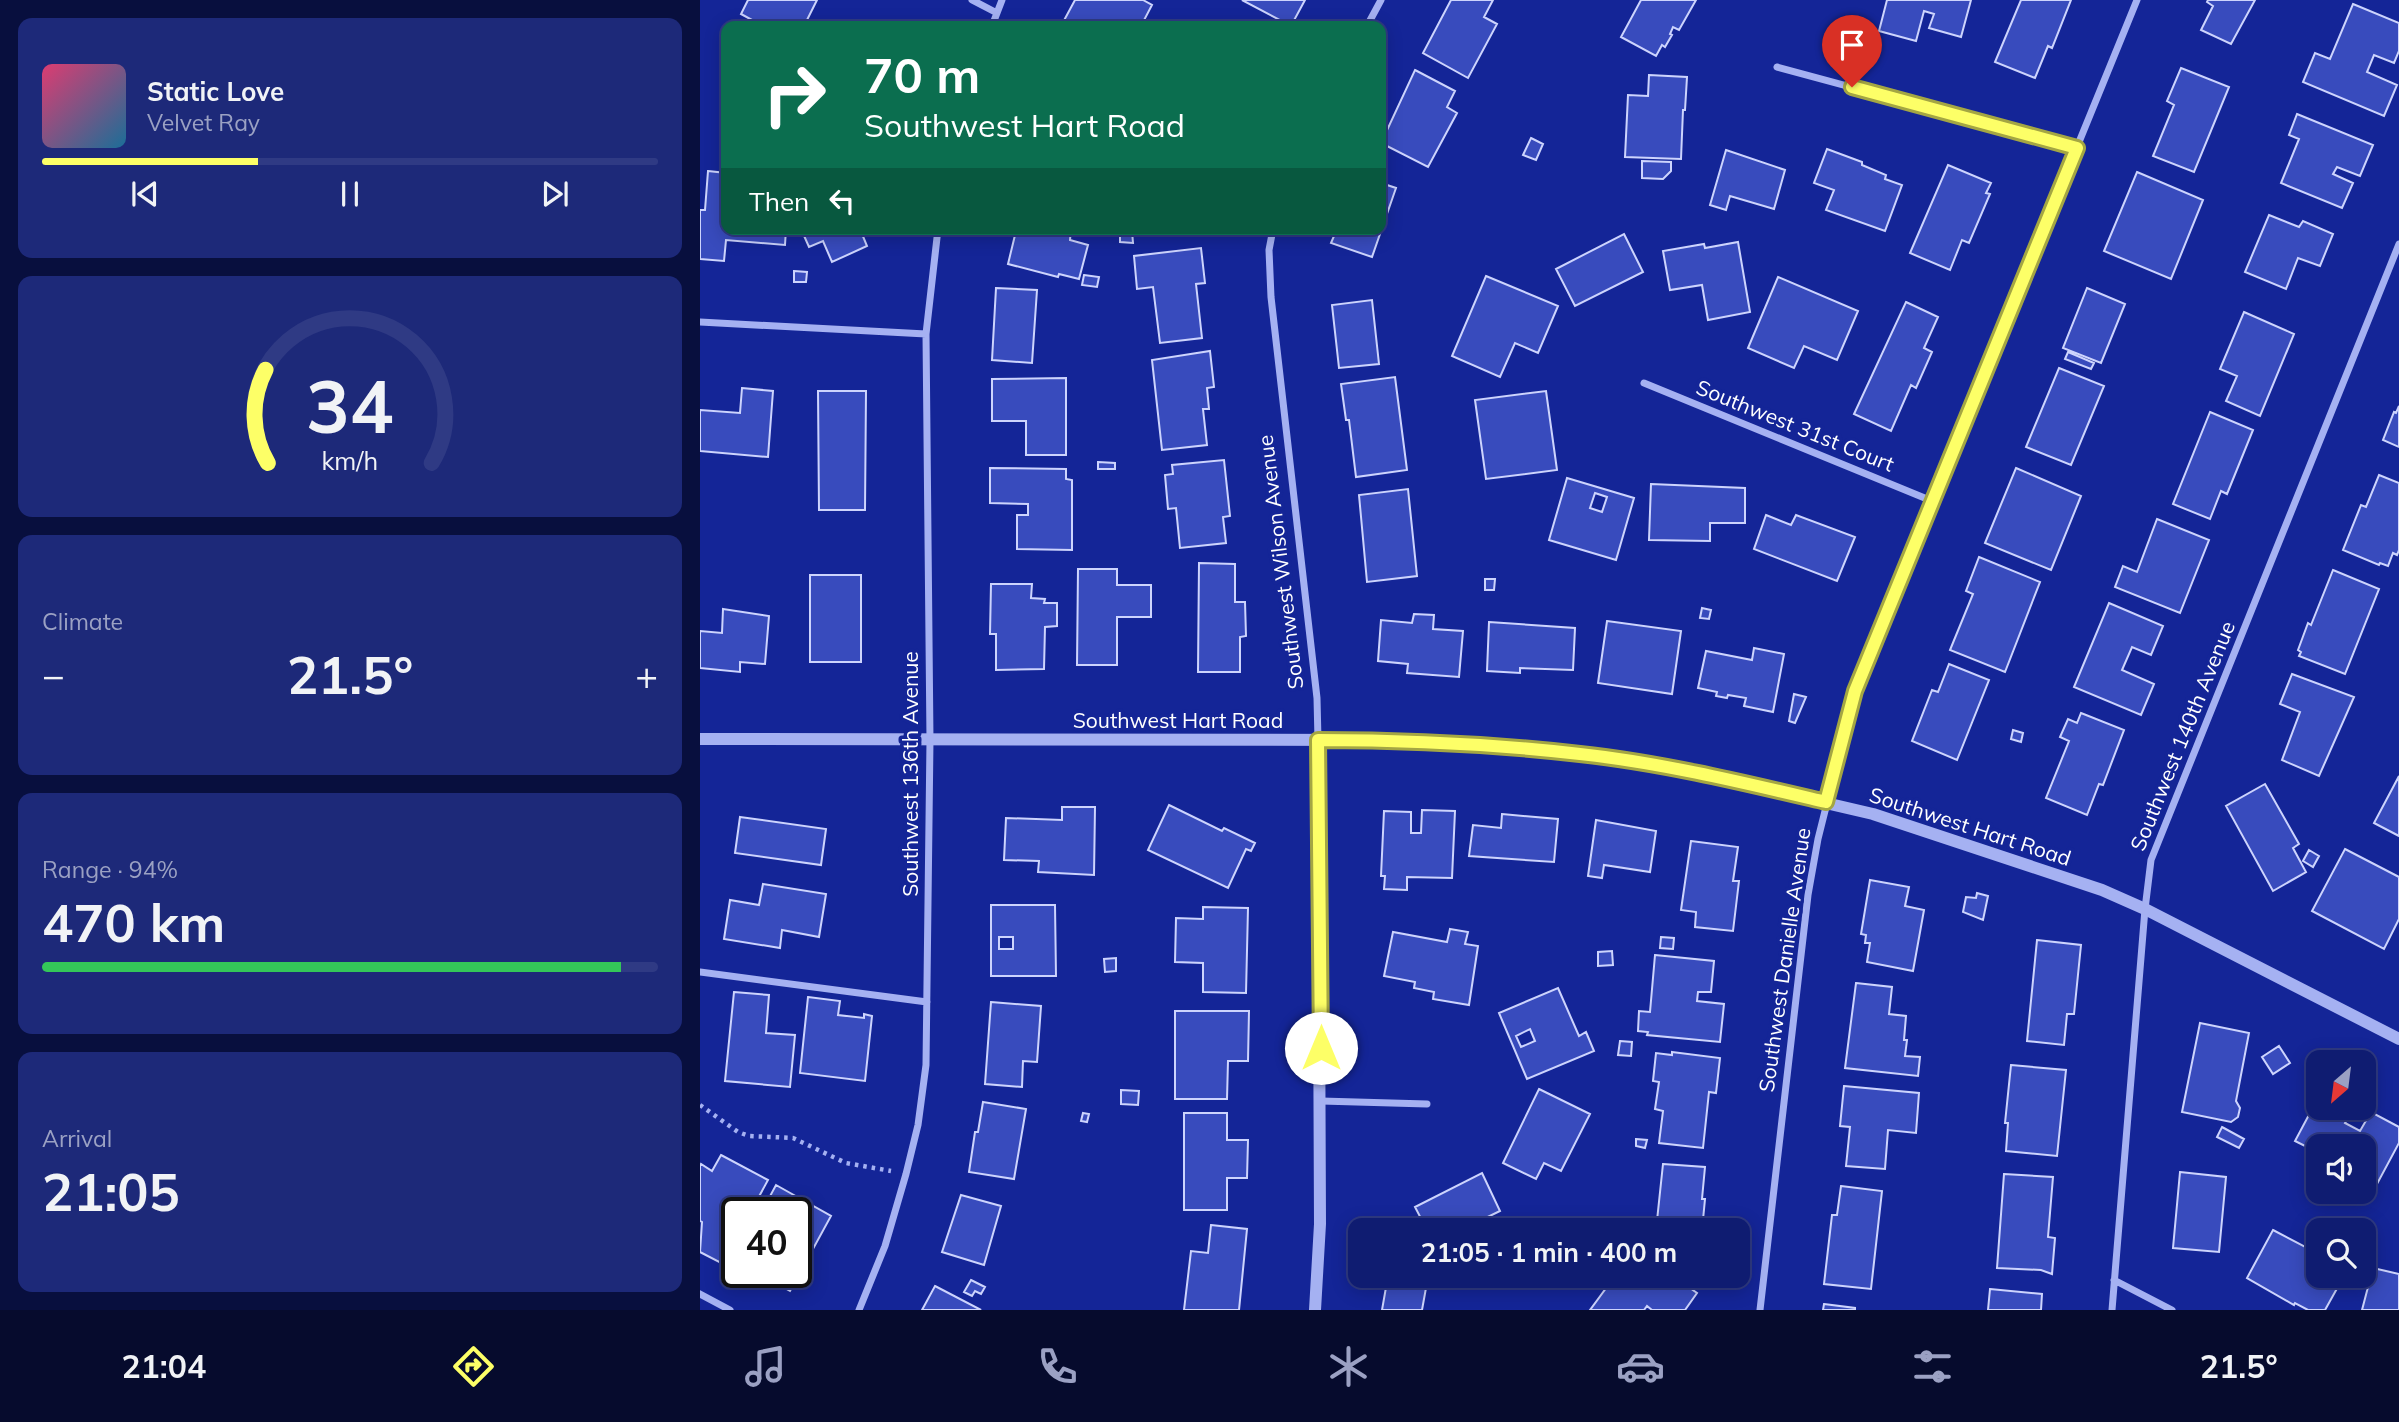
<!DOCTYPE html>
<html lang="en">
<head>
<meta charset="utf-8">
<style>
  :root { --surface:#0f1c71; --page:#1d2979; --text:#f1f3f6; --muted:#9ba1c3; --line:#2f3a84; --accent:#fdff67 }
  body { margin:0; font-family:Mulish,sans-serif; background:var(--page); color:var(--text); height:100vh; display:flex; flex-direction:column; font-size:26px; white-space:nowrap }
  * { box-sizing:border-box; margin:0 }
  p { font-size:23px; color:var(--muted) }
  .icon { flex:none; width:38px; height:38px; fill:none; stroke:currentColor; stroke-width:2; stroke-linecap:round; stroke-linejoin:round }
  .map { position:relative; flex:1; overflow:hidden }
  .drawer { display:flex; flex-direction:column; gap:18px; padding:18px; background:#080f3e; width:700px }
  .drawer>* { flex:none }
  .top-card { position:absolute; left:21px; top:21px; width:665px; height:214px; border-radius:14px; box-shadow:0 4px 18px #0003,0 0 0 2px var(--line); background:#0b6e4f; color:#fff; overflow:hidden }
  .needle { width:46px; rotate:208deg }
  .fabs { position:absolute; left:1606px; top:1050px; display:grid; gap:14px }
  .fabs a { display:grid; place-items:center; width:70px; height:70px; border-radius:14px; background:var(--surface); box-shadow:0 4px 18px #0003,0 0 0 2px var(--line); font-size:35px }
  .speed { position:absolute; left:21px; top:1197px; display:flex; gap:14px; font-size:35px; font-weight:700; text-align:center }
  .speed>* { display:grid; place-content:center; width:91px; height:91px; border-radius:50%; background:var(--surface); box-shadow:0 4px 18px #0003,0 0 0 2px var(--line); line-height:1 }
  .speed .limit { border:4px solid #111; border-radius:10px; background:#fff; color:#111 }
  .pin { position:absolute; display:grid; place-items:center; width:60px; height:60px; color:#fff; margin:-72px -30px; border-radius:50% 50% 50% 0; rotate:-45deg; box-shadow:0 0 7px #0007 }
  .pin .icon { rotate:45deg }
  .me { position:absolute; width:77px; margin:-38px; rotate:0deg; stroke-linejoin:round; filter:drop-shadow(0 0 5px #0008) }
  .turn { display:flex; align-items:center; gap:24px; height:147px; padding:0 28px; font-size:32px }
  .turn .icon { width:91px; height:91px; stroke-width:2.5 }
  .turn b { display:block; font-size:49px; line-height:60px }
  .then { display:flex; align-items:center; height:66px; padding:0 28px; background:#0003; gap:14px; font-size:26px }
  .big { font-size:52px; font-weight:700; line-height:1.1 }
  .drawer .widget { flex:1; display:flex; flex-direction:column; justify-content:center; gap:10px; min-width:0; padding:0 24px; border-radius:14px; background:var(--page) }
  .drawer .dial { align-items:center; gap:0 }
  .dial svg { height:182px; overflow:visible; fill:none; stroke:var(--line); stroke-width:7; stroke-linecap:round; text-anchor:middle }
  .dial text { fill:var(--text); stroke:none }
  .song { display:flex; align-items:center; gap:21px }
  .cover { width:84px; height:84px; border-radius:10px; background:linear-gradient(135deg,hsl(340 70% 55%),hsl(200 70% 35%)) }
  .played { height:7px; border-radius:4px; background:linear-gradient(90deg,var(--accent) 35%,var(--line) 35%) }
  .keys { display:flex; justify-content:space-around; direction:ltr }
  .heat { display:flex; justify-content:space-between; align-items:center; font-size:38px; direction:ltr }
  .charge { height:10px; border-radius:5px; background:linear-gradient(90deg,#34c759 94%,var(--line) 0) }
  .trip { position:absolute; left:648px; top:1218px; width:402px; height:70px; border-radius:14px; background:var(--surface); box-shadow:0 4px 18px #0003,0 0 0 2px var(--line); font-weight:700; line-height:70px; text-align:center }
  .menu { display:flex; height:112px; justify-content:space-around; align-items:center; background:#060b2d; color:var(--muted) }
  .menu .icon { width:49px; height:49px }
  .menu .on { color:var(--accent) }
  .menu b { font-size:32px; color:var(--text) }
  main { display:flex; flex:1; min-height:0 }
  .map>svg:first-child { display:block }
</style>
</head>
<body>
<main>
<section class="drawer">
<div class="widget">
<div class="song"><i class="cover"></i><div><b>Static Love</b><p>Velvet Ray</p></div></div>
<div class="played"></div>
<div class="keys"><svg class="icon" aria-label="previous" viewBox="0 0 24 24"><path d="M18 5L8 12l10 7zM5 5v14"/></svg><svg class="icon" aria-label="pause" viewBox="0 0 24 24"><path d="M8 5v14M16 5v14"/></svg><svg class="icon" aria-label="next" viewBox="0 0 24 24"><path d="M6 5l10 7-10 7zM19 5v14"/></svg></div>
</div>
<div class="widget dial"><svg viewBox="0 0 100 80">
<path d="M14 69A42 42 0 1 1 86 69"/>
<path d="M14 69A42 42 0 0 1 13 28" stroke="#fdff67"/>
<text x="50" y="56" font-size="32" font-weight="700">34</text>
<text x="50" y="72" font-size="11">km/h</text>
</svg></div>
<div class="widget"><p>Climate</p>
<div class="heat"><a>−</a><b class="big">21.5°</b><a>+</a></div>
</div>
<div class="widget"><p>Range · 94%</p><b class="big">470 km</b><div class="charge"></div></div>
<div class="widget"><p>Arrival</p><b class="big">21:05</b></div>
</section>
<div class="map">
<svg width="1699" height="1310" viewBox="0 0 1699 1310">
  <rect width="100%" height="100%" fill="#142597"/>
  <path fill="#384bbd" stroke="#cdd4fd" stroke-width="2" fill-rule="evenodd" d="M48 0H117L104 26H63L41 14Z
    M375 0H443L452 5 441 26H361Z
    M542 0H605L591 26Z
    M751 0H793L784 17 797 24 768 78 723 53Z
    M941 0H996L979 30 973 27 970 34 972 35 965 47 962 45 956 56 921 37Z
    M1187 0H1271L1261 37 1229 28 1234 14 1224 11 1216 41 1179 31Z
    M1321 0H1371L1352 48 1348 46 1335 78 1295 62Z
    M1508 0H1555L1531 44 1501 30 1513 6 1507 2Z
    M1653 4 1699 23V51L1694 63 1674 55 1667 72 1697 85 1684 116 1603 82 1615 53 1630 59Z
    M166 22 186 26H165Z
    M1481 68 1529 87 1494 172 1453 156 1474 105 1467 101Z
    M715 70 755 91 747 107 757 113 728 167 681 143Z
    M949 75 987 77 985 110H983L981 159 925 157 928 95 948 96Z
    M1597 114 1673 145 1660 176 1637 167 1633 174 1653 183 1642 208 1581 183 1599 139 1589 135Z
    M831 138 843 144 836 160 823 155Z
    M1127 149 1162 162V165L1186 175 1185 179 1202 185 1185 231 1126 210 1134 190 1114 183Z
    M1026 150 1085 170 1074 209 1030 196 1026 210 1010 205Z
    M942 161 971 162V171L963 179 942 178Z
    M1248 165 1291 183 1286 193 1290 194 1269 243 1262 240 1250 270 1210 253Z
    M8 171 26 173V229H86L85 245 26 240 24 261 0 259V210H5Z
    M1437 172 1503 200 1471 279 1404 251Z
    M681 183 696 188 672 257 631 243 637 229H681Z
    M1569 215 1599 227 1603 221 1633 234 1620 266 1598 258 1586 289 1545 272Z
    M101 229H160L167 246 132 262 123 241 109 247Z
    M336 229H371L370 240 388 245 379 279 359 274 358 277 308 264 316 231 334 235Z
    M420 231H432L433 243 420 242Z
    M924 234 943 272 875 306 856 269Z
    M1038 242 1050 312 1008 320 1002 285 970 290 963 251 1004 244 1005 248Z
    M501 248 505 283 496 284 502 338 460 343 453 287 437 289 434 256Z
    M94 271 107 272 106 282H94Z
    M384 275 399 277 397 287 382 285Z
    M786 276 858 306 838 353 815 343 800 377 752 356Z
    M1078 277 1158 311 1137 360 1104 346 1094 368 1048 348Z
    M296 288 337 290 332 363 292 360Z
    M1387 288 1425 304 1401 363 1363 348Z
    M672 300 679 364 639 368 632 305Z
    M1206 302 1238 317 1224 348 1232 352 1216 388 1211 385 1191 431 1154 414Z
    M1544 312 1594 334 1560 416 1526 401 1537 376 1520 369Z
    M510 351 514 387 507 388 509 409H503L507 445 462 450 452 360Z
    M1368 352 1394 363 1391 369 1365 359Z
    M1359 368 1404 386 1371 465 1326 447Z
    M695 377 707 470 656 477 649 420H646L641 384Z
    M366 378V455H326V421H292V379Z
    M42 388 73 391 68 457 0 451V410L40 413Z
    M118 391H166L165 510H119Z
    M846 391 857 470 786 479 775 400Z
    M1699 406V447L1683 440 1694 412 1696 413Z
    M1510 412 1553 430 1527 494 1521 491 1510 519 1473 504Z
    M524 460 530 516 523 517 526 543 480 548 476 508 468 509 465 475 473 474 472 465Z
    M398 462 415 463V469H398Z
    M290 468 366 469V479L372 480V550L317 549V515H328V504L290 503Z
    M1316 468 1381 496 1351 570 1285 543Z
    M1679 475 1699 483V550L1697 555 1693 553 1688 566 1680 563 1679 565 1643 550 1661 505 1666 507Z
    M867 478 934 498 916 560 849 540ZM895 493 907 497 902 512 890 508Z
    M951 484 1045 488V523H1010V541L949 540Z
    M708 489 717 576 667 582 659 495Z
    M1066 515 1091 525 1096 515 1155 537 1137 581 1054 549Z
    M1457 519 1509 540 1480 613 1415 587 1423 566 1437 572Z
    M1279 557 1340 582 1305 672 1250 650 1273 594 1266 591Z
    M499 563 535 564V602H545L546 636 540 637V672H498Z
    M378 569H417V585H451V617H417V665H377Z
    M1633 570 1679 589 1645 674 1599 656 1601 652 1598 650 1608 623 1611 625Z
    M110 575H161V662H110Z
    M785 579H795L794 590H785Z
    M291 584H332L331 598 345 599 344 603H357V626L345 627 344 669 296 670V634H290Z
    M1409 603 1463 626 1451 655 1432 647 1422 670 1454 684 1441 715 1374 687Z
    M1002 608 1011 610 1009 619 1000 618Z
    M23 609 69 616 65 664 40 662V672L0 668V631L22 633Z
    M714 614 734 615 733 629 763 631 759 677 707 673 708 664 678 661 681 620 712 623Z
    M907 621 981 631 972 694 898 683Z
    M789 622 875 628 873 670 820 668V673L787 671Z
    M1054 648 1084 654 1073 712 1044 706 1046 698 1028 695 1027 698 1016 696 1017 692 998 688 1006 651 1052 660Z
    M1249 664 1289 680 1257 760 1212 741 1232 690 1238 692Z
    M1592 674 1654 697 1619 776 1582 760 1600 712 1580 704Z
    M1094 694 1106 697 1095 723 1089 721Z
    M1381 713 1424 730 1403 785 1399 784 1387 815 1346 798 1369 741 1360 737 1368 719 1377 723Z
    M1313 730 1323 733 1321 742 1311 739Z
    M1699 776V836L1674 823Z
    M1565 784 1599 844 1593 848 1606 872 1573 891 1526 806Z
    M469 805 522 831 524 828 555 843 551 851 546 849 528 888 448 850Z
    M362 807H395L394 875 338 872 339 861 304 860 306 818 362 820Z
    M722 810 755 811 752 878 707 877V890L684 889 685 876H681L684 811 711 812V833H721Z
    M802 814 858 819 854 862 769 856 773 825 801 828Z
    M40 817 126 829 121 865 35 853Z
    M896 820 956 831 950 872 904 865 902 878 888 876Z
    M991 841 1038 847 1033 881H1039L1033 931 995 927 996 912 981 910Z
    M1645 849 1699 877V919L1684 949 1612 911Z
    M1609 850 1619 856 1613 867 1603 861Z
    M1170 880 1209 887 1205 906 1224 910 1213 971 1167 962 1170 943H1165L1166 935 1161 934Z
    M63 884 126 894 119 937 82 930 80 948 24 939 30 900 59 905Z
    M1277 893 1288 896 1283 920 1263 912 1266 897 1276 898Z
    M291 905H355L356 976H291ZM299 937H313V949H299Z
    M503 907 548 908 546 993 503 992V963L475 962 476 918 503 919Z
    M750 929 768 932 765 944 778 946 769 1005 733 999 734 992 714 988 715 982 684 976 693 932 747 942Z
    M961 937 974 938 973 949 960 948Z
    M1337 940 1381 945 1374 1014H1367L1364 1045 1327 1041Z
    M912 951 913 965 898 966V952Z
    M955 955 1014 961 1011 992H998L997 1001 1024 1004 1020 1042 947 1035 948 1032 938 1031 939 1011 950 1012Z
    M416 958V971L405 972 404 959Z
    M1156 983 1192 987 1189 1014 1206 1016 1204 1040H1207L1205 1056 1220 1057 1218 1076 1145 1068Z
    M858 988 879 1036 886 1032 894 1051 827 1079 799 1013ZM830 1029 835 1041 821 1047 816 1036Z
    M34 992 69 995 66 1033 95 1035 90 1087 25 1081Z
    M108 997 140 1001 138 1015 164 1018V1014L172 1016 165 1081 100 1073Z
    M291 1002 341 1006 337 1062 323 1061 322 1087 285 1084Z
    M475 1011H549L548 1061H528L527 1099H475Z
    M1500 1023 1549 1033 1536 1101 1540 1108 1538 1117 1531 1122 1482 1112Z
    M920 1041 932 1042 931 1056 918 1055Z
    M1579 1046 1590 1063 1573 1074 1562 1057Z
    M972 1052 1020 1058 1016 1093 1009 1092 1003 1148 959 1143 963 1111 955 1109 959 1082 953 1081 956 1053 972 1055Z
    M1311 1065 1366 1070 1357 1156 1306 1151 1308 1123H1305Z
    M1144 1086 1219 1093 1216 1133 1188 1130 1185 1169 1146 1166 1150 1127 1140 1126Z
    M839 1089 890 1114 861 1171 844 1163 836 1179 803 1163Z
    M421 1090 439 1091 438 1105 421 1104Z
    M1619 1096V1108H1653L1645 1123 1660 1131 1671 1112 1699 1127V1143L1677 1184 1664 1177V1146H1619V1153L1595 1141Z
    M283 1102 326 1109 314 1179 269 1172 275 1132H278Z
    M383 1113 389 1114 387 1122 381 1121Z
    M484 1113H527V1140H548L547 1178H527V1210H484Z
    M1522 1127 1544 1139 1539 1148 1517 1137Z
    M936 1139 947 1140 945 1148 936 1146Z
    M21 1155 68 1180 50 1213H37V1238L23 1264 0 1252 2 1222 0 1221V1166L1 1164 12 1171Z
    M963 1164 1005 1167 1002 1199H1005L1002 1230H956Z
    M1480 1172 1526 1177 1519 1252 1473 1248Z
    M782 1173 800 1211 761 1230H727L715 1207Z
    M1304 1174 1353 1177 1348 1237 1355 1238 1352 1274 1341 1270 1297 1268Z
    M76 1185 131 1216 90 1291 62 1275 57 1284 30 1269 37 1257V1272H96V1213H61Z
    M1141 1186 1182 1191 1171 1289 1124 1284 1132 1215H1137Z
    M261 1195 301 1206 284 1265 242 1252Z
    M511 1225 547 1229 539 1310H484L491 1251 508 1253Z
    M1573 1230 1619 1254V1276H1644L1625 1310H1608L1595 1303 1594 1305 1547 1278Z
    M1673 1268 1699 1274V1310H1662Z
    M688 1276 728 1277 722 1310H682Z
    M915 1276H973L997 1293 985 1310H952L947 1306 944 1310H890Z
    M271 1280 285 1287 281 1294 275 1291 272 1296 264 1292Z
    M235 1286 281 1310H222Z
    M1290 1289 1342 1294 1341 1310H1288Z
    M1124 1304 1155 1308V1310H1123Z"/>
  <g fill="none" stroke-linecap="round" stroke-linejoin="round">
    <path stroke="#a5b1f2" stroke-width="4.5" stroke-dasharray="3.5 5" stroke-linecap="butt" d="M0 1105 38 1132 49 1136 93 1138 146 1163 191 1171"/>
    <path stroke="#a5b1f2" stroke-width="7" d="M272 0 297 13
      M292 26 302 0
      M667 26 681 0
      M1077 67 1377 148
      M573 229 569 250 571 297 617 698 618 740
      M0 322 226 334
      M944 383 1232 501
      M0 972 227 1002
      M621 1101 727 1104
      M1414 1280 1472 1310
      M0 1294 30 1310
      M159 1310 185 1246 206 1174 218 1125 226 1065 230 740 226 334 238 229
      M1060 1310 1108 895 1118 839 1155 691 1437 0
      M1412 1310 1445 909 1451 860 1699 244"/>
    <path stroke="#a5b1f2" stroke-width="12" d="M0 739 661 740 775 744 881 754 989 771 1173 814 1402 890 1445 909 1699 1039
      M615 1310 620 1224 618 740"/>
  </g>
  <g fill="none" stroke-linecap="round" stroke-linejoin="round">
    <defs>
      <path id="route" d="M621 1048 618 740C705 740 793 744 880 754 963 763 1045 783 1126 802L1155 691 1377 148 1152 87"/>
    </defs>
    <use href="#route" stroke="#a4a643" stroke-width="18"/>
    <use href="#route" stroke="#fdff67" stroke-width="12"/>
  </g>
  <g text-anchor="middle" stroke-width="7" stroke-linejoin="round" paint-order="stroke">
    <g font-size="21" fill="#fff" stroke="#142597">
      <text transform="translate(1095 426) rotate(22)" y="7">Southwest 31st Court</text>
      <text transform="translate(581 562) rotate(-97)" y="7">Southwest Wilson Avenue</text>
      <text x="478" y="728">Southwest Hart Road</text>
      <text transform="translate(1483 736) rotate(-68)" y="7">Southwest 140th Avenue</text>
      <text transform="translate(211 774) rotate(-90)" y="7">Southwest 136th Avenue</text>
      <text transform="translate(1270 827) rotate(18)" y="7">Southwest Hart Road</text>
      <text transform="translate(1085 960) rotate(-82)" y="7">Southwest Danielle Avenue</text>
    </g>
  </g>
</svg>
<div class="fabs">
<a><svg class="needle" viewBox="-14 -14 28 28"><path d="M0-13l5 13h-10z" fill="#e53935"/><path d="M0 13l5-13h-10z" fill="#9ba1c3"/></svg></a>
<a><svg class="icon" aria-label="sound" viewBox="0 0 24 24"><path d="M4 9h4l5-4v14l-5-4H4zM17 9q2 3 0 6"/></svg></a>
<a><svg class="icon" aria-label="search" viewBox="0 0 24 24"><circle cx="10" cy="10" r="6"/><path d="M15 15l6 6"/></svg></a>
</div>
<div class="speed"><div class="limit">40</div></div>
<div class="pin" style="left:1152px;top:87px;background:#d93025"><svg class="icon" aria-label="arrive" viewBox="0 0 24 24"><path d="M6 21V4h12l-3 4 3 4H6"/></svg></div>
<svg class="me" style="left:621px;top:1048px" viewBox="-20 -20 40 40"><circle r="19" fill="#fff"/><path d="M0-13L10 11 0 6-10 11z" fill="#fdff67"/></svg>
<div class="trip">21:05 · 1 min · 400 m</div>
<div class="top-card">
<div class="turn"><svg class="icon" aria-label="right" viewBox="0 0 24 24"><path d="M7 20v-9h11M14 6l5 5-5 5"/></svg><div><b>70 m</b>Southwest Hart Road</div></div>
<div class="then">Then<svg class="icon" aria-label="left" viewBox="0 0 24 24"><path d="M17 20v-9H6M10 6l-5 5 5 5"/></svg></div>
</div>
</div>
</main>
<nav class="menu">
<b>21:04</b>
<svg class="icon on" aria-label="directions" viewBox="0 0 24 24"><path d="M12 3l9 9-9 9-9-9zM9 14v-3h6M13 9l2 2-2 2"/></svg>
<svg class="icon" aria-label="music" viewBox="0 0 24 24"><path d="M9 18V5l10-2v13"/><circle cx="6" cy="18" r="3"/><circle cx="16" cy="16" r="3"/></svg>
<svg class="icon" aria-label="phone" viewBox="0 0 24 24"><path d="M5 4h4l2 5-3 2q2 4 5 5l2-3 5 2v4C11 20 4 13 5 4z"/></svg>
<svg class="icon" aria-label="climate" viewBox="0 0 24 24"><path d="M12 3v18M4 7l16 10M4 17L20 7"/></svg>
<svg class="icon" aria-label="car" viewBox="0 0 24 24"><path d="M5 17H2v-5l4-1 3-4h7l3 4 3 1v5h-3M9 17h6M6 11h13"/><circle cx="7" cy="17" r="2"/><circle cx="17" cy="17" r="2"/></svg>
<svg class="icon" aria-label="filters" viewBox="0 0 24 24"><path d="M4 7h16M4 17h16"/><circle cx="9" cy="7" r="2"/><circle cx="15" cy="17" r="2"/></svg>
<b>21.5°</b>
</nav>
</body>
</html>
